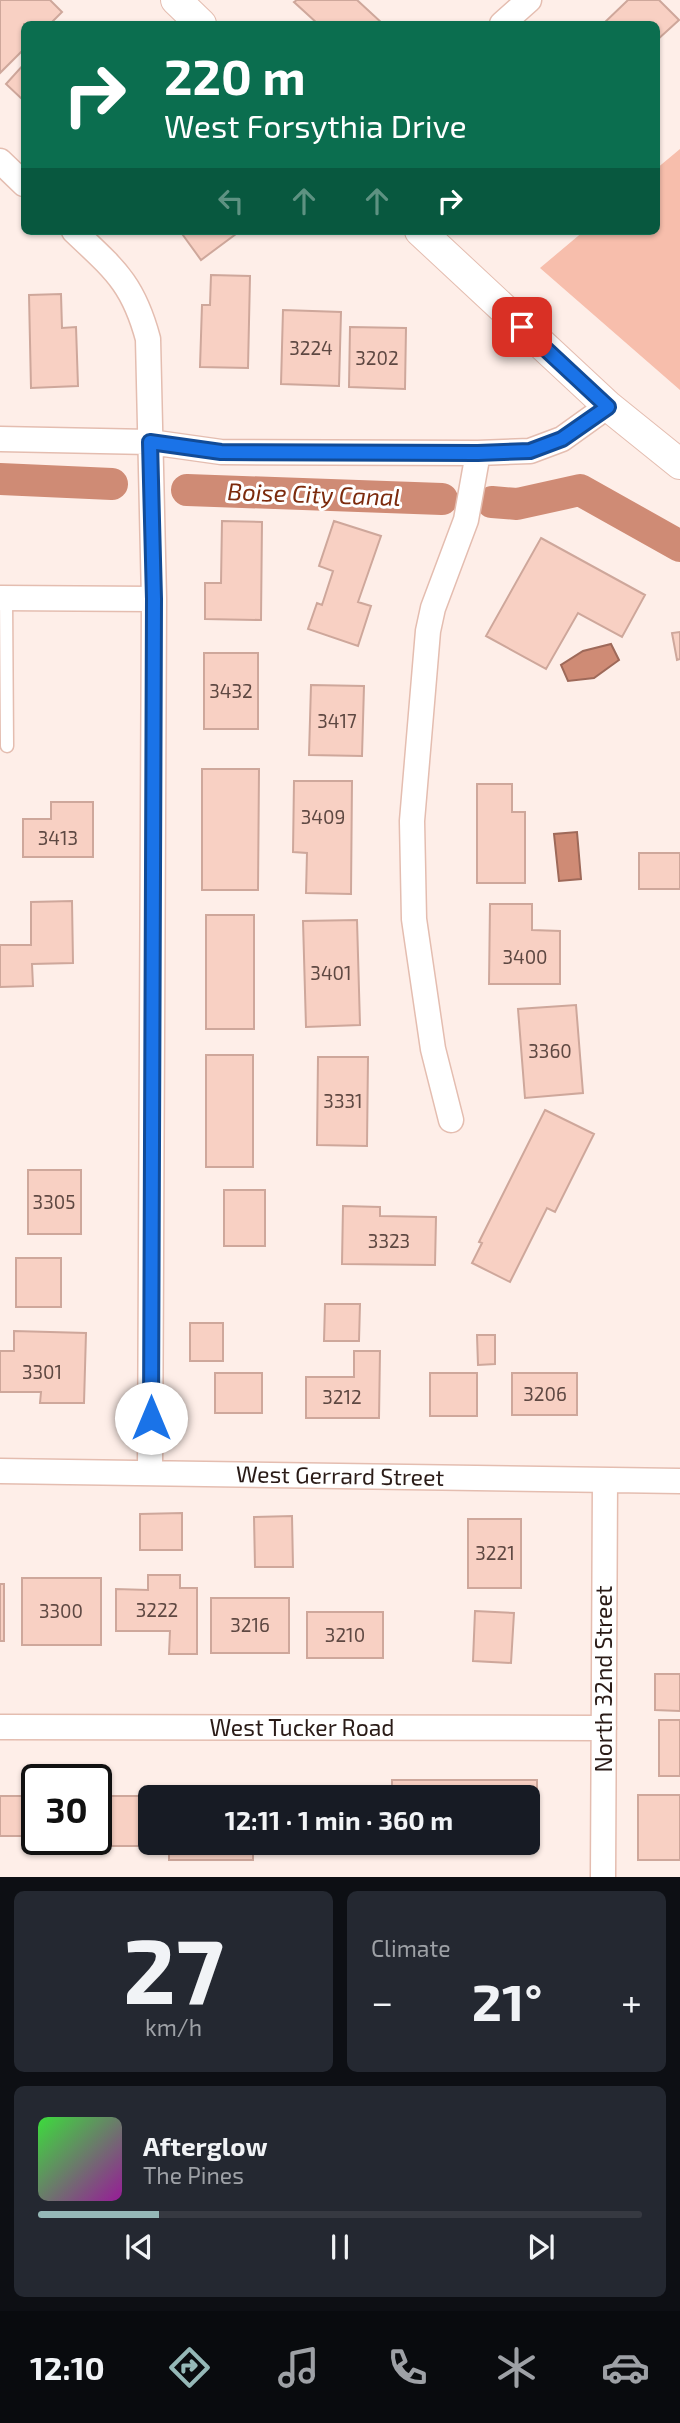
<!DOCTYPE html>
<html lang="en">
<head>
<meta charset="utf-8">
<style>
  :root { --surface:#171b24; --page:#242831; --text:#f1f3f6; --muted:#9ea1a6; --line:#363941; --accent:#95b8b7 }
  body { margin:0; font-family:"Exo 2",sans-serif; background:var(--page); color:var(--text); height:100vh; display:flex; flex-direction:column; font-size:26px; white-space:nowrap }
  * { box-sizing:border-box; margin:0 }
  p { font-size:23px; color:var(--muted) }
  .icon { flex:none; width:38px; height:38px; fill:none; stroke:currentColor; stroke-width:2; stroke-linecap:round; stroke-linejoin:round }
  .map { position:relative; height:1877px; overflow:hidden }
  .side { display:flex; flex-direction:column; gap:14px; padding:14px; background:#0d0f14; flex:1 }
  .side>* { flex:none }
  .top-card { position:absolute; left:21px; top:21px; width:639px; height:214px; border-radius:10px; box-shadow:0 2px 5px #0004; background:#0b6e4f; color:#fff; overflow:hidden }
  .speed { position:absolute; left:21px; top:1764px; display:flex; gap:14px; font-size:35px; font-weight:700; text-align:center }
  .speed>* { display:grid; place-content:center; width:91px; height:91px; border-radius:50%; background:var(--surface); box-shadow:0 2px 5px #0004; line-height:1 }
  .speed .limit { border:4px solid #111; border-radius:10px; background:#fff; color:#111 }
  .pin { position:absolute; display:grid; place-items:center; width:60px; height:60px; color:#fff; margin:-30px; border-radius:14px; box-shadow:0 4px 10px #0006 }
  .me { position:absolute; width:77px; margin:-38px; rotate:0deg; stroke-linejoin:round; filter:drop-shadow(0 0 5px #0008) }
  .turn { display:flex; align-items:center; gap:24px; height:147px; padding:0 28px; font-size:32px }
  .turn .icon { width:91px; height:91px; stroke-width:2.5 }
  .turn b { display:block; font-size:49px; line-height:60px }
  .lanes { display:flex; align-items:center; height:66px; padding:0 28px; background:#0003; justify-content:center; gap:35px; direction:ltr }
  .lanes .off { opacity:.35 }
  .big { font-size:52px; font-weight:700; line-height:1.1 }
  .side .card { flex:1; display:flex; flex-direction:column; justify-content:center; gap:10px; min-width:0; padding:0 24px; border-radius:10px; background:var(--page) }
  .side .dial { align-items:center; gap:0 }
  .dial b { font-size:91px; line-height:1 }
  .song { display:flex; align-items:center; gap:21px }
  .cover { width:84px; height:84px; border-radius:10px; background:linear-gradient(135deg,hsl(120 70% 55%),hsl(300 70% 35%)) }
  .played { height:7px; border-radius:4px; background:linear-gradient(90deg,var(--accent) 20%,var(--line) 20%) }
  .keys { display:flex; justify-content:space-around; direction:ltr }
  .heat { display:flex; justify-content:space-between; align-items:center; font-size:38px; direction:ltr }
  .side .tiles { flex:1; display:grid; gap:14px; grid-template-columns:1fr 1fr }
  .card:last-child { grid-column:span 2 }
  .trip { position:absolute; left:138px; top:1785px; width:402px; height:70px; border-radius:10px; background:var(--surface); box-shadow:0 2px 5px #0004; font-weight:700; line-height:70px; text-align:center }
  .menu { display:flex; height:112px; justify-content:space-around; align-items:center; background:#090b0e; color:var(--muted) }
  .menu .icon { width:49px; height:49px }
  .menu .active { color:var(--accent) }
  .menu b { font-size:32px; color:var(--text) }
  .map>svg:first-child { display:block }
</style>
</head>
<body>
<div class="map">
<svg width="680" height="1877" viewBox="0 0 680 1877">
  <rect width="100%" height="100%" fill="#feeee8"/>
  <path fill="#f7beac" d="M680 149V390L540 268 584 231H656V169Z"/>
  <path fill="#cf8b75" stroke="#9e6959" stroke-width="2" d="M611 644 619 660 594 678 568 681 561 665 583 651Z
    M577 832 581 879 559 881 554 834Z"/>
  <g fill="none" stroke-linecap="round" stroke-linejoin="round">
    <path stroke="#cf8b75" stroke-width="32" d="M0 479 112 484
      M187 490 442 499
      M492 502 517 504 580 490 680 546"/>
  </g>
  <path fill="#f8d0c3" stroke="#cea79b" stroke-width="2" d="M0 0H50L62 12 50 24H24V49L0 73Z
    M297 0H357L383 24H318L294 2Z
    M628 0H659L679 20 656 41V24H603Z
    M24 64V101L6 84Z
    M180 231H240L201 260Z
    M211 275 250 276 248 368 200 367 202 305H210Z
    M61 294 62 328 76 327 78 386 31 388 29 295Z
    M283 310 341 312 339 386 281 384Z
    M350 327 406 328 405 389 349 387Z
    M222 521 262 522 261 620 205 619V583H221Z
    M334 521 381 536 358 602 371 606 358 646 308 629 317 603 322 605 333 571 319 566Z
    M541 538 645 595 622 637 578 613 546 669 486 636Z
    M680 632V659L677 660 672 633Z
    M204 653H258V729H204Z
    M311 685 364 686 362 756 309 755Z
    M202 769H259L258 890H202Z
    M294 781H352L351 894 306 893 307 853 293 852Z
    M477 784H512V812H525V883H477Z
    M51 802H93V857H23V819H51Z
    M639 853H680V889H639Z
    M72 901 73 963 32 964 33 986 0 987V945H31V902Z
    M490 904H532V930L560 931V984H489Z
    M206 915H254V1029H206Z
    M357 920 360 1025 306 1027 303 921Z
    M576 1005 583 1093 525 1098 518 1009Z
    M206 1055H253V1167H206Z
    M318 1057H368L367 1146 317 1145Z
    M545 1110 594 1134 555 1212 547 1208 510 1282 472 1263 482 1243 479 1242Z
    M28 1170H81V1234H28Z
    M224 1190H265V1246H224Z
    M343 1206 380 1207V1216L436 1217 435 1265 342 1264Z
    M16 1258H61V1307H16Z
    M325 1304H360L359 1341H324Z
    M190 1323H223V1361H190Z
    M14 1331 86 1333 84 1403H40L41 1392H0V1351H14Z
    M477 1335H495V1364L478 1365Z
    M354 1351H380L379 1418H306V1377H354Z
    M215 1373H262V1413H215Z
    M430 1373H477V1416H430Z
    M512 1373H577V1415H512Z
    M182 1513V1550H140V1514Z
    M292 1516 293 1567H255L254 1517Z
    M468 1519H521V1588H468Z
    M148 1575H180V1588H197V1654H169L170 1631H116V1589L148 1590Z
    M22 1578H101V1645H22Z
    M0 1584H4V1641H0Z
    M211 1598H289V1653H211Z
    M475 1611 514 1613 511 1663 473 1661Z
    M307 1612H383V1658H307Z
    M655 1674H680V1711L655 1710Z
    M659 1720H680V1776H659Z
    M392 1780H537V1842H528V1797H392Z
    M638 1795H680V1860H638Z
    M0 1796H37V1836H0Z
    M96 1796H145V1846H68V1839H96Z
    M169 1843H253V1860H169Z
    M271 1843H356V1852H271Z"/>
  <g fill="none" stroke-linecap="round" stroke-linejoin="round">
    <defs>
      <path id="service" d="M6 598 7 746"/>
      <path id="minor" d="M502 24 529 0
        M0 161 24 184
        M74 231C114 269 133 283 148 339L154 599 150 1473
        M0 439 150 442 221 452 478 453 530 451 562 439 608 406
        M0 598 154 599
        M451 1120 433 1049 414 919 412 821 428 631 433 608 466 520 478 453
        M0 1471 680 1481
        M0 1727 604 1728
        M603 1877 605 1480"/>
      <path id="tertiary" d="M176 0 201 24
        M420 231 608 406 680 464"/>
    </defs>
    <use href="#service" stroke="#e4bdb0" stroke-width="15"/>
    <use href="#minor" stroke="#e4bdb0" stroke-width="27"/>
    <use href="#tertiary" stroke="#e4bdb0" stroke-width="32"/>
    <use href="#service" stroke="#fff" stroke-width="12"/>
    <use href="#minor" stroke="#fff" stroke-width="24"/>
    <use href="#tertiary" stroke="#fff" stroke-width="30"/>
  </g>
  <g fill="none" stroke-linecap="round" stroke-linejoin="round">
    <defs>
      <path id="route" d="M151 1418 154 599 150 442 221 452 478 453 530 451 562 439 608 407 522 327"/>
    </defs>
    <use href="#route" stroke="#114b97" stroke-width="18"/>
    <use href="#route" stroke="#1a73e8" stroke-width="12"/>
  </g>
  <g text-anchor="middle" stroke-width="6" stroke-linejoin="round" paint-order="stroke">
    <g font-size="19" fill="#5e4842">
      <text x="311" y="355">3224</text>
      <text x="377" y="365">3202</text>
      <text x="231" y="698">3432</text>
      <text x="337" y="728">3417</text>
      <text x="323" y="824">3409</text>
      <text x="58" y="845">3413</text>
      <text x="525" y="964">3400</text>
      <text x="331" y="980">3401</text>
      <text x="550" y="1058">3360</text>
      <text x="343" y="1108">3331</text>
      <text x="54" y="1209">3305</text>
      <text x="389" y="1248">3323</text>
      <text x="42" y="1379">3301</text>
      <text x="545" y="1401">3206</text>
      <text x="342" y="1404">3212</text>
      <text x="495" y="1560">3221</text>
      <text x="157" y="1617">3222</text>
      <text x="61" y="1618">3300</text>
      <text x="250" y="1632">3216</text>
      <text x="345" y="1642">3210</text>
    </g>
    <g font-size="23" fill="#2a1b17" stroke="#fff">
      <text transform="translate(340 1476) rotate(1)" y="8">West Gerrard Street</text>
      <text transform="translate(604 1679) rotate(-90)" y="8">North 32nd Street</text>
      <text x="302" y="1736">West Tucker Road</text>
    </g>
    <g font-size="24" font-style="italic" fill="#7c2b0d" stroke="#fff">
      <text transform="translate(314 495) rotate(2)" y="8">Boise City Canal</text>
    </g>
  </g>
</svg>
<div class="speed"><div class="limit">30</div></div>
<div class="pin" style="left:522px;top:327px;background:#d93025"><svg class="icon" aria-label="arrive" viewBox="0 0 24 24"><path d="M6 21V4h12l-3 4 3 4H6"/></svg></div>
<svg class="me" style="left:151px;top:1418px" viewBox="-20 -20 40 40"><circle r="19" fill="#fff"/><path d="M0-13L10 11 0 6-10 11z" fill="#1a73e8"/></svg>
<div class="trip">12:11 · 1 min · 360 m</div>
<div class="top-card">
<div class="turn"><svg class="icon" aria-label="right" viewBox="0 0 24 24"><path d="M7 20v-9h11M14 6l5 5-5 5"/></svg><div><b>220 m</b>West Forsythia Drive</div></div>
<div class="lanes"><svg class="icon off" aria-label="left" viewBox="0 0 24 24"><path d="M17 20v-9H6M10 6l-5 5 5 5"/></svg><svg class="icon off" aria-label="ahead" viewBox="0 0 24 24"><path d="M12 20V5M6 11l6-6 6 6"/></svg><svg class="icon off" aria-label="ahead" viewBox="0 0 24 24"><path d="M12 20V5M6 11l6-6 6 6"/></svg><svg class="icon" aria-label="right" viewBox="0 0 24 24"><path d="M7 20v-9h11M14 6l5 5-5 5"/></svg></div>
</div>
</div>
<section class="side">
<div class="tiles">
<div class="card dial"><b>27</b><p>km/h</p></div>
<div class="card"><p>Climate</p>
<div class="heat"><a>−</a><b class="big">21°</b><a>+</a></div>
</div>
<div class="card">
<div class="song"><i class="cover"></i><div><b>Afterglow</b><p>The Pines</p></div></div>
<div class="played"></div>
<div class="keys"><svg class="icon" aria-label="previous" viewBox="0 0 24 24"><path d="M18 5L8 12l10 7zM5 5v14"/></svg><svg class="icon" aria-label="pause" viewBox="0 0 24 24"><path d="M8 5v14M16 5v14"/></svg><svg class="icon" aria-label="next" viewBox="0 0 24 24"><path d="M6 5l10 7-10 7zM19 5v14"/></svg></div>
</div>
</div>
</section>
<nav class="menu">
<b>12:10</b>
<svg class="icon active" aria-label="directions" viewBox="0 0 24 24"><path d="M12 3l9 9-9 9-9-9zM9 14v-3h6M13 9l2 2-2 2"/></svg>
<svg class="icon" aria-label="music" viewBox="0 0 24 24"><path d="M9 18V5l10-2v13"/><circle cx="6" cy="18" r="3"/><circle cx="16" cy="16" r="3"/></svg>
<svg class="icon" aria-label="phone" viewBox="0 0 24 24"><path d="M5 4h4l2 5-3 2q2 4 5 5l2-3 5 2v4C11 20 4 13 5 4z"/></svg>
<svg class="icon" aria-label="climate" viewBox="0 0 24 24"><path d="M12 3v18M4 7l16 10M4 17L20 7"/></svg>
<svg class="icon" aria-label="car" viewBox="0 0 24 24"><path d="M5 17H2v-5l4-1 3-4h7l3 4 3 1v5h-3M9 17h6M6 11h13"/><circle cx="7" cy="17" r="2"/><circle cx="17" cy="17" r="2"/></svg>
</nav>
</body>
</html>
